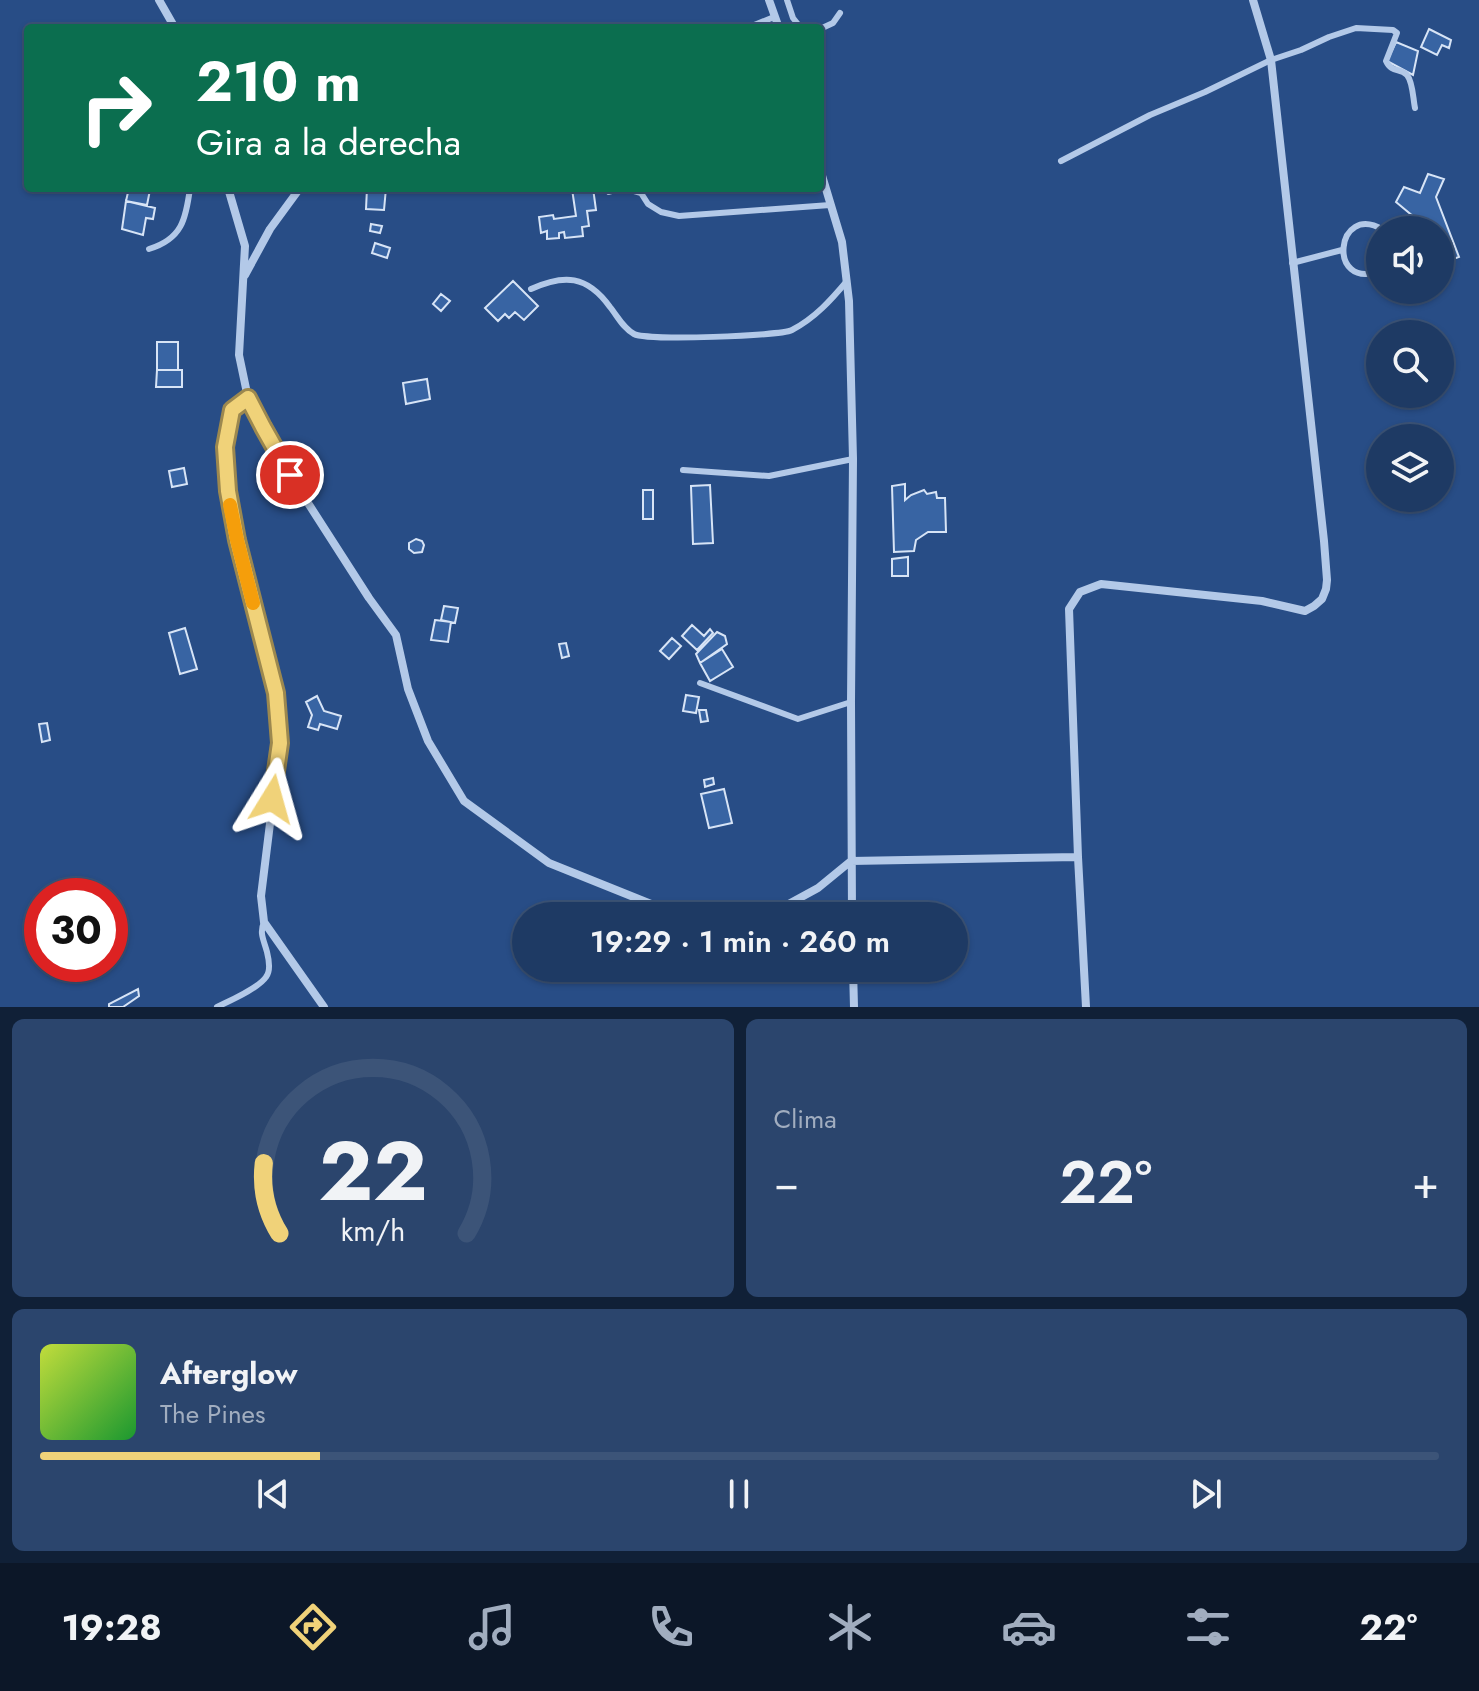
<!DOCTYPE html>
<html lang="es">
<head>
<meta charset="utf-8">
<style>
  :root { --surface:#1e3a64; --page:#2b456d; --text:#f1f3f6; --muted:#a1adbf; --line:#3c5478; --accent:#f0d279 }
  body { margin:0; font-family:Jost,sans-serif; background:var(--page); color:var(--text); height:100vh; display:flex; flex-direction:column; font-size:30px; white-space:nowrap }
  * { box-sizing:border-box; margin:0 }
  p { font-size:26px; color:var(--muted) }
  .icon { flex:none; width:44px; height:44px; fill:none; stroke:currentColor; stroke-width:2; stroke-linecap:round; stroke-linejoin:round }
  .map { position:relative; height:1007px; overflow:hidden }
  .details { display:flex; flex-direction:column; gap:12px; padding:12px; background:#102037; flex:1 }
  .details>* { flex:none }
  .top-card { position:absolute; left:24px; top:24px; width:800px; height:168px; border-radius:8px; box-shadow:0 2px 6px #0004,0 0 0 2px var(--line); background:#0b6e4f; color:#fff; overflow:hidden }
  .controls { position:absolute; left:1366px; top:216px; display:grid; gap:16px }
  .controls a { display:grid; place-items:center; width:88px; height:88px; border-radius:50%; background:var(--surface); box-shadow:0 2px 6px #0004,0 0 0 2px var(--line); font-size:40px }
  .speed { position:absolute; left:24px; top:878px; display:flex; gap:16px; font-size:40px; font-weight:700; text-align:center }
  .speed>* { display:grid; place-content:center; width:104px; height:104px; border-radius:50%; background:var(--surface); box-shadow:0 2px 6px #0004,0 0 0 2px var(--line); line-height:1 }
  .speed .limit { border:12px solid #d22; background:#fff; color:#111 }
  .pin { position:absolute; display:grid; place-items:center; width:68px; height:68px; color:#fff; margin:-34px; border:4px solid #fff; border-radius:50%; box-shadow:0 2px 8px #0007 }
  .me { position:absolute; width:88px; margin:-44px; rotate:8deg; stroke-linejoin:round; filter:drop-shadow(0 0 6px #0008) }
  .turn { display:flex; align-items:center; gap:28px; height:168px; padding:0 40px; font-size:36px }
  .turn .icon { width:104px; height:104px; stroke-width:2.5 }
  .turn b { display:block; font-size:56px; line-height:68px }
  .big { font-size:60px; font-weight:600; line-height:1.1 }
  .details .card { flex:1; display:flex; flex-direction:column; justify-content:center; gap:12px; min-width:0; padding:0 28px; border-radius:12px; background:var(--page) }
  .details .dial { align-items:center; gap:0 }
  .dial svg { height:208px; overflow:visible; fill:none; stroke:var(--line); stroke-width:7; stroke-linecap:round; text-anchor:middle }
  .dial text { fill:var(--text); stroke:none }
  .song { display:flex; align-items:center; gap:24px }
  .cover { width:96px; height:96px; border-radius:12px; background:linear-gradient(135deg,hsl(70 70% 55%),hsl(130 70% 35%)) }
  .played { height:8px; border-radius:4px; background:linear-gradient(90deg,var(--accent) 20%,var(--line) 20%) }
  .keys { display:flex; justify-content:space-around; direction:ltr }
  .heat { display:flex; justify-content:space-between; align-items:center; font-size:44px; direction:ltr }
  .details .tiles { flex:1; display:grid; gap:12px; grid-template-columns:1fr 1fr }
  .card:last-child { grid-column:span 2 }
  .trip { position:absolute; left:512px; top:902px; width:456px; height:80px; border-radius:40px; background:var(--surface); box-shadow:0 2px 6px #0004,0 0 0 2px var(--line); font-weight:600; line-height:80px; text-align:center }
  .menu { display:flex; height:128px; justify-content:space-around; align-items:center; background:#0c1728; color:var(--muted) }
  .menu .icon { width:56px; height:56px }
  .menu .current { color:var(--accent) }
  .menu b { font-size:36px; color:var(--text) }
  .map>svg:first-child { display:block }
</style>
</head>
<body>
<div class="map">
<svg width="1479" height="1007" viewBox="0 0 1479 1007">
  <rect width="100%" height="100%" fill="#284d86"/>
  <path fill="#3864a3" stroke="#d7e4f6" stroke-width="2" d="M1429 29 1451 40 1449 48 1442 45 1437 55 1421 47Z
    M1396 42 1418 51 1413 75 1387 61Z
    M1428 174 1444 179 1436 197 1459 257 1445 262 1440 253V230H1425L1420 222 1396 202 1404 187 1420 193Z
    M129 188 150 190 147 205 126 201Z
    M367 188H386L384 210 366 209Z
    M593 188 596 210 587 211 589 226 582 227 583 236 565 238 564 232 559 233V238L547 239V231L541 233 539 217 553 215 554 219 576 216 572 189Z
    M126 201 155 208 153 219 146 218 143 235 122 229Z
    M371 224 382 226 380 233 370 231Z
    M375 243 390 248 387 258 372 253Z
    M513 281 538 306 524 320 515 312 509 318 505 314 498 321 485 308Z
    M441 294 450 301 441 311 433 304Z
    M157 342H178V370H157Z
    M157 370H182V387H156Z
    M427 379 430 399 406 404 403 383Z
    M184 468 187 484 172 487 169 471Z
    M905 484V500L911 495 924 490 927 494 936 492 937 498H945L946 532H928L916 540 914 551 894 552 892 486Z
    M710 485 713 543 693 544 691 486Z
    M643 490H653V519H643Z
    M416 539 422 541 424 545 422 552 414 553 409 549V543Z
    M908 557V576H892V559Z
    M444 606 458 608 455 623 441 620Z
    M435 620 451 622 448 642 431 640Z
    M692 625 704 636 710 629 713 633 697 650 682 636Z
    M185 628 197 669 180 674 169 633Z
    M717 632 725 636 727 644 700 663 696 654Z
    M672 638 681 646 669 659 660 651Z
    M566 643 569 656 562 658 559 644Z
    M722 649 733 667 710 681 700 663Z
    M686 695 699 697 696 713 683 711Z
    M317 696 324 711 341 716 337 729 320 724 318 730 308 727 312 715 306 702Z
    M699 710H706L708 721 701 722Z
    M47 723 50 740 42 742 39 724Z
    M713 778 714 784 705 787 704 780Z
    M724 789 732 823 709 828 701 794Z
    M138 989 139 996 123 1007H109V1004Z"/>
  <g fill="none" stroke-linecap="round" stroke-linejoin="round">
    <path stroke="#b3c9e8" stroke-width="6" d="M787 0 793 18 801 28
      M747 28 774 17
      M820 29 833 23 840 13
      M1061 161 1150 115 1205 92 1271 60 1301 50 1329 37 1356 28 1393 30 1397 33 1386 61C1392 74 1400 67 1407 75 1413 82 1413 99 1415 108
      M624 188 641 193 648 204 661 212 679 216 830 205
      M609 192 622 188
      M149 249C182 239 186 219 190 188
      M1292 263 1342 250
      M1380 271C1326 291 1336 201 1383 230
      M531 289C564 274 587 275 610 307 618 317 623 328 634 334 647 341 780 336 792 330 815 318 831 300 847 281
      M683 470 769 476 853 459
      M700 683 798 719 851 702
      M217 1007C229 1001 259 988 266 977 271 971 269 960 267 952 264 940 259 934 264 922"/>
    <path stroke="#b3c9e8" stroke-width="8" d="M159 0 175 28
      M769 0 779 28
      M820 169 842 242 849 301 853 459 851 702 852 916
      M228 188 245 246 239 355 248 398 263 427 290 475 369 598 396 635 408 689 428 741 464 801 549 863 671 912 733 916
      M245 275 270 229 300 188
      M248 398 232 410 225 447 228 491 237 540 276 693 280 743 261 896 264 922 324 1007
      M749 916 785 906 818 888 851 861 1078 857
      M853 968 854 1007
      M1086 1007 1078 857 1069 609 1080 592 1101 584 1262 601 1305 611 1314 606 1322 599 1326 589 1327 580 1324 541 1271 60 1253 0"/>
  </g>
  <g fill="none" stroke-linecap="round" stroke-linejoin="round">
    <defs>
      <path id="route" d="M272 799 280 743 276 693 237 540 228 491 225 447 232 410 248 398 263 427 290 475"/>
    </defs>
    <use href="#route" stroke="#9c884f" stroke-width="20"/>
    <use href="#route" stroke="#f0d279" stroke-width="14"/>
    <path stroke="#f59e0b" stroke-width="14" d="M230 505 237 540 253 603"/>
  </g>
</svg>
<div class="controls">
<a><svg class="icon" aria-label="sound" viewBox="0 0 24 24"><path d="M4 9h4l5-4v14l-5-4H4zM17 9q2 3 0 6"/></svg></a>
<a><svg class="icon" aria-label="search" viewBox="0 0 24 24"><circle cx="10" cy="10" r="6"/><path d="M15 15l6 6"/></svg></a>
<a><svg class="icon" aria-label="layers" viewBox="0 0 24 24"><path d="M12 4l9 5-9 5-9-5zM3 14l9 5 9-5"/></svg></a>
</div>
<div class="speed"><div class="limit">30</div></div>
<div class="pin" style="left:290px;top:475px;background:#d93025"><svg class="icon" aria-label="arrive" viewBox="0 0 24 24"><path d="M6 21V4h12l-3 4 3 4H6"/></svg></div>
<svg class="me" style="left:272px;top:799px" viewBox="-20 -20 40 40"><path d="M0-17L14 15 0 8-14 15z" fill="#f0d279" stroke="#fff" stroke-width="4"/></svg>
<div class="trip">19:29 · 1 min · 260 m</div>
<div class="top-card">
<div class="turn"><svg class="icon" aria-label="right" viewBox="0 0 24 24"><path d="M7 20v-9h11M14 6l5 5-5 5"/></svg><div><b>210 m</b>Gira a la derecha</div></div>
</div>
</div>
<section class="details">
<div class="tiles">
<div class="card dial"><svg viewBox="0 0 100 80">
<path d="M14 69A42 42 0 1 1 86 69"/>
<path d="M14 69A42 42 0 0 1 8 42" stroke="#f0d279"/>
<text x="50" y="56" font-size="32" font-weight="700">22</text>
<text x="50" y="72" font-size="11">km/h</text>
</svg></div>
<div class="card"><p>Clima</p>
<div class="heat"><a>−</a><b class="big">22°</b><a>+</a></div>
</div>
<div class="card">
<div class="song"><i class="cover"></i><div><b>Afterglow</b><p>The Pines</p></div></div>
<div class="played"></div>
<div class="keys"><svg class="icon" aria-label="previous" viewBox="0 0 24 24"><path d="M18 5L8 12l10 7zM5 5v14"/></svg><svg class="icon" aria-label="pause" viewBox="0 0 24 24"><path d="M8 5v14M16 5v14"/></svg><svg class="icon" aria-label="next" viewBox="0 0 24 24"><path d="M6 5l10 7-10 7zM19 5v14"/></svg></div>
</div>
</div>
</section>
<nav class="menu">
<b>19:28</b>
<svg class="icon current" aria-label="directions" viewBox="0 0 24 24"><path d="M12 3l9 9-9 9-9-9zM9 14v-3h6M13 9l2 2-2 2"/></svg>
<svg class="icon" aria-label="music" viewBox="0 0 24 24"><path d="M9 18V5l10-2v13"/><circle cx="6" cy="18" r="3"/><circle cx="16" cy="16" r="3"/></svg>
<svg class="icon" aria-label="phone" viewBox="0 0 24 24"><path d="M5 4h4l2 5-3 2q2 4 5 5l2-3 5 2v4C11 20 4 13 5 4z"/></svg>
<svg class="icon" aria-label="climate" viewBox="0 0 24 24"><path d="M12 3v18M4 7l16 10M4 17L20 7"/></svg>
<svg class="icon" aria-label="car" viewBox="0 0 24 24"><path d="M5 17H2v-5l4-1 3-4h7l3 4 3 1v5h-3M9 17h6M6 11h13"/><circle cx="7" cy="17" r="2"/><circle cx="17" cy="17" r="2"/></svg>
<svg class="icon" aria-label="filters" viewBox="0 0 24 24"><path d="M4 7h16M4 17h16"/><circle cx="9" cy="7" r="2"/><circle cx="15" cy="17" r="2"/></svg>
<b>22°</b>
</nav>
</body>
</html>
